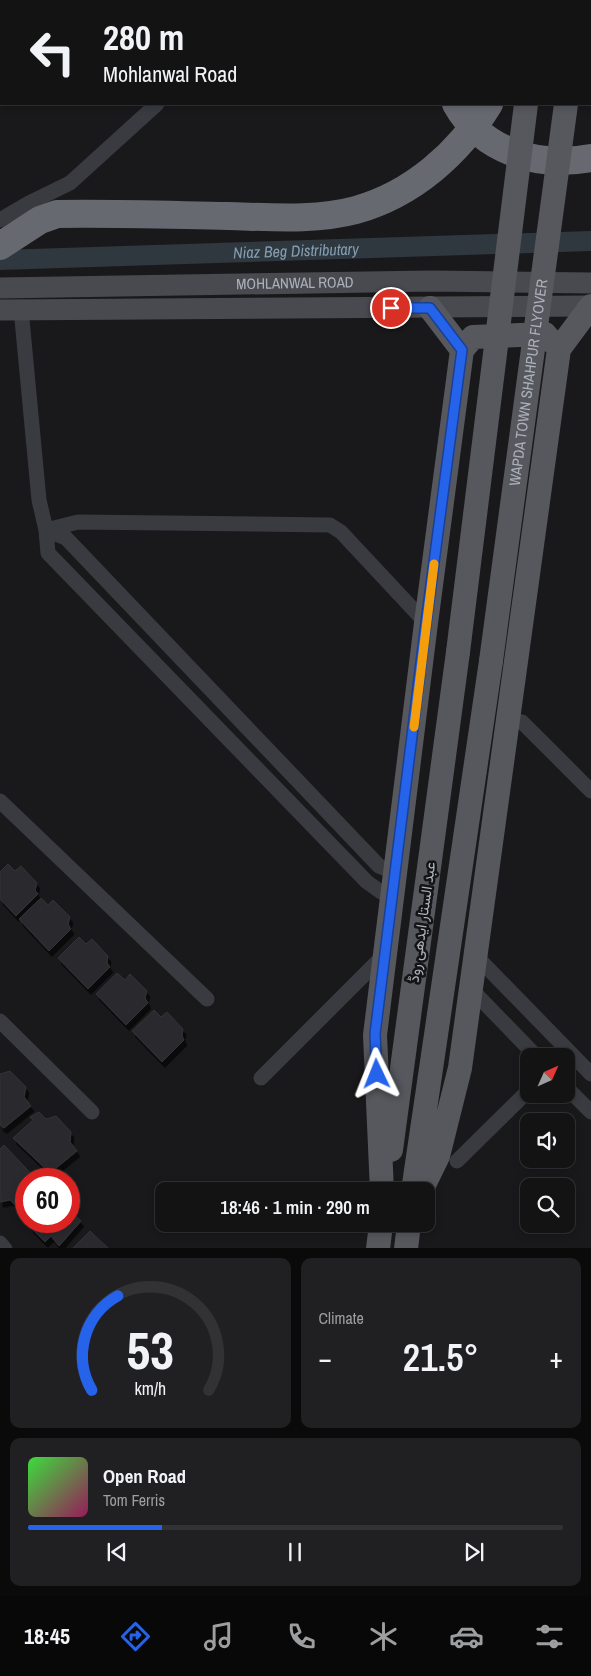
<!DOCTYPE html>
<html lang="en">
<head>
<meta charset="utf-8">
<style>
  :root { --surface:#131314; --page:#202022; --text:#f1f3f6; --muted:#9d9ea0; --line:#323234; --accent:#2563eb }
  body { margin:0; font-family:"Archivo Narrow",Vazirmatn,sans-serif; background:var(--page); color:var(--text); height:100vh; display:flex; flex-direction:column; font-size:19px; white-space:nowrap }
  * { box-sizing:border-box; margin:0 }
  p { font-size:16px; color:var(--muted) }
  .icon { flex:none; width:28px; height:28px; fill:none; stroke:currentColor; stroke-width:2; stroke-linecap:round; stroke-linejoin:round }
  .map { position:relative; height:1248px; overflow:hidden }
  .sheet { display:flex; flex-direction:column; gap:10px; padding:10px; background:#0a0a0b; flex:1 }
  .sheet>* { flex:none }
  .guide { position:absolute; left:0px; top:0px; width:591px; height:105px; box-shadow:0 2px 8px #0003,0 0 0 1px var(--line); background:#131314; color:var(--text); overflow:hidden }
  .needle { width:32px; rotate:45deg }
  .controls { position:absolute; left:520px; top:1048px; display:grid; gap:10px }
  .controls a { display:grid; place-items:center; width:55px; height:55px; border-radius:10px; background:var(--surface); box-shadow:0 2px 8px #0003,0 0 0 1px var(--line); font-size:25px }
  .speed { position:absolute; left:15px; top:1168px; display:flex; gap:10px; font-size:25px; font-weight:700; text-align:center }
  .speed>* { display:grid; place-content:center; width:65px; height:65px; border-radius:50%; background:var(--surface); box-shadow:0 2px 8px #0003,0 0 0 1px var(--line); line-height:1 }
  .speed .limit { border:8px solid #d22; background:#fff; color:#111 }
  .pin { position:absolute; display:grid; place-items:center; width:42px; height:42px; color:#fff; margin:-21px; border:2px solid #fff; border-radius:50%; box-shadow:0 1px 5px #0007 }
  .me { position:absolute; width:55px; margin:-28px; rotate:358deg; stroke-linejoin:round; filter:drop-shadow(0 0 4px #0008) }
  .turn { display:flex; align-items:center; gap:18px; height:105px; padding:0 20px; font-size:22px }
  .turn .icon { width:65px; height:65px; stroke-width:2.5 }
  .turn b { display:block; font-size:35px; line-height:42px }
  .big { font-size:38px; font-weight:600; line-height:1.1 }
  .sheet .tile { flex:1; display:flex; flex-direction:column; justify-content:center; gap:8px; min-width:0; padding:0 18px; border-radius:10px; background:var(--page) }
  .sheet .dial { align-items:center; gap:0 }
  .dial svg { height:130px; overflow:visible; fill:none; stroke:var(--line); stroke-width:7; stroke-linecap:round; text-anchor:middle }
  .dial text { fill:var(--text); stroke:none }
  .song { display:flex; align-items:center; gap:15px }
  .cover { width:60px; height:60px; border-radius:8px; background:linear-gradient(135deg,hsl(120 70% 55%),hsl(330 70% 35%)) }
  .played { height:5px; border-radius:2px; background:linear-gradient(90deg,var(--accent) 25%,var(--line) 25%) }
  .keys { display:flex; justify-content:space-around; direction:ltr }
  .heat { display:flex; justify-content:space-between; align-items:center; font-size:28px; direction:ltr }
  .sheet .tiles { flex:1; display:grid; gap:10px; grid-template-columns:1fr 1fr }
  .tile:last-child { grid-column:span 2 }
  .trip { position:absolute; left:155px; top:1182px; width:280px; height:50px; border-radius:10px; background:var(--surface); box-shadow:0 2px 8px #0003,0 0 0 1px var(--line); font-weight:600; line-height:50px; text-align:center }
  .tab-bar { display:flex; height:80px; justify-content:space-around; align-items:center; background:#080808; color:var(--muted) }
  .tab-bar .icon { width:35px; height:35px }
  .tab-bar .current { color:var(--accent) }
  .tab-bar b { font-size:22px; color:var(--text) }
  .map>svg:first-child { display:block }
</style>
</head>
<body>
<div class="map">
<svg width="591" height="1249" viewBox="0 0 591 1249">
  <defs>
    <filter id="shadow"><feDropShadow dx="3" dy="5.5" stdDeviation="0" flood-color="#0009"/></filter>
  </defs>
  <rect width="100%" height="100%" fill="#19191b"/>
  <g fill="none" stroke-linecap="round" stroke-linejoin="round">
    <path stroke="#2f383e" stroke-width="20" id="s1" d="M0 260 591 241"/>
  </g>
  <path fill="#2c2c2f" stroke="#333337" filter="url(#shadow)" d="M8 864 15 871 21 866 37 883 35 890 38 894 16 916 0 899V872Z
    M41 898 48 905 53 900 70 917 68 924 71 929 49 951 19 919Z
    M79 937 86 944 92 939 108 956 107 963 110 967 88 989 58 958Z
    M117 973 125 980 130 974 147 991 145 998 148 1003 126 1025 96 994Z
    M154 1010 161 1017 167 1012 183 1029 182 1036 184 1040 162 1062 132 1031Z
    M10 1071 26 1087 24 1097 31 1106 4 1128 0 1125V1074Z
    M39 1112 46 1119 56 1116 71 1132 70 1142 77 1151 50 1173 13 1138 33 1120 30 1117Z
    M4 1145 36 1179H26V1195L23 1199 25 1203 17 1207 10 1200 0 1202V1149Z
    M69 1209 81 1221 59 1246 51 1236 45 1242 30 1227 37 1221H69Z
    M90 1231 109 1249H72Z"/>
  <g fill="none" stroke-linecap="round" stroke-linejoin="round">
    <path stroke="#3a3b40" stroke-width="15" d="M193 0 195 1
      M0 220 29 203 70 183 157 104
      M21 309 39 500 46 530 48 553 367 882 381 892 393 894
      M46 530 66 538 379 866 396 873
      M46 530 78 522 330 525 341 532 426 623
      M508 720 522 722 591 791
      M0 801 207 999
      M476 956 591 1074
      M472 990 536 1056
      M0 1021 92 1112
      M261 1078 377 962 385 963
      M566 1087 591 1112
      M457 1161 529 1090
      M0 1243 5 1249"/>
    <g stroke="#484a4f" stroke-width="21">
      <path id="s2" d="M0 288 431 281 591 283"/>
      <path d="M0 310 591 306"/>
    </g>
    <path stroke="#56585e" stroke-width="24" d="M579 1 580 0
      M462 350 473 337 545 334 551 341
      M391 1150 458 652
      M382 1191 375 1035 426 623 462 350 430 308
      M413 1191 491 661
      M421 1191 438 1156 460 1068 559 349 591 306
      M378 1249 381 1224
      M406 1249 409 1224"/>
    <path stroke="#666970" stroke-width="28" d="M441 1V0
      M528 1V0
      M456 104C483 152 538 168 591 158"/>
    <g stroke="#56585e" stroke-width="24">
      <path d="M458 652 526 104"/>
      <path id="s3" d="M491 661 566 104"/>
    </g>
    <path stroke="#666970" stroke-width="28" d="M0 246 40 220 57 214C114 213 171 215 228 216 270 217 315 221 356 210 413 194 459 153 489 104"/>
  </g>
  <g fill="none" stroke-linecap="round" stroke-linejoin="round">
    <defs>
      <path id="route" d="M377 1074 375 1034 426 623 462 350 430 308H391"/>
    </defs>
    <use href="#route" stroke="#184099" stroke-width="12"/>
    <use href="#route" stroke="#2563eb" stroke-width="9"/>
    <path stroke="#f59e0b" stroke-width="9" d="M414 727 434 564"/>
  </g>
  <g text-anchor="middle" stroke-width="5" stroke-linejoin="round" paint-order="stroke">
    <g font-size="15" fill="#acb0ba" stroke="#141416">
      <text dy="5" stroke="none"><textPath href="#s2" startOffset="295">MOHLANWAL ROAD</textPath></text>
      <text dy="5" stroke="none"><textPath href="#s3" startOffset="281">WAPDA TOWN SHAHPUR FLYOVER</textPath></text>
      <text transform="translate(422 922) rotate(-82)" y="5">عبد الستار ایدھی روڈ</text>
    </g>
    <g font-size="16" font-style="italic" fill="#859eb2" stroke="#141416">
      <text dy="6" stroke="none"><textPath href="#s1" startOffset="296">Niaz Beg Distributary</textPath></text>
    </g>
  </g>
</svg>
<div class="controls">
<a><svg class="needle" viewBox="-14 -14 28 28"><path d="M0-13l5 13h-10z" fill="#e53935"/><path d="M0 13l5-13h-10z" fill="#9d9ea0"/></svg></a>
<a><svg class="icon" aria-label="sound" viewBox="0 0 24 24"><path d="M4 9h4l5-4v14l-5-4H4zM17 9q2 3 0 6"/></svg></a>
<a><svg class="icon" aria-label="search" viewBox="0 0 24 24"><circle cx="10" cy="10" r="6"/><path d="M15 15l6 6"/></svg></a>
</div>
<div class="speed"><div class="limit">60</div></div>
<div class="pin" style="left:391px;top:308px;background:#d93025"><svg class="icon" aria-label="arrive" viewBox="0 0 24 24"><path d="M6 21V4h12l-3 4 3 4H6"/></svg></div>
<svg class="me" style="left:377px;top:1074px" viewBox="-20 -20 40 40"><path d="M0-17L14 15 0 8-14 15z" fill="#2563eb" stroke="#fff" stroke-width="4"/></svg>
<div class="trip">18:46 · 1 min · 290 m</div>
<div class="guide">
<div class="turn"><svg class="icon" aria-label="left" viewBox="0 0 24 24"><path d="M17 20v-9H6M10 6l-5 5 5 5"/></svg><div><b>280 m</b>Mohlanwal Road</div></div>
</div>
</div>
<section class="sheet">
<div class="tiles">
<div class="tile dial"><svg viewBox="0 0 100 80">
<path d="M14 69A42 42 0 1 1 86 69"/>
<path d="M14 69A42 42 0 0 1 30 11" stroke="#2563eb"/>
<text x="50" y="56" font-size="32" font-weight="700">53</text>
<text x="50" y="72" font-size="11">km/h</text>
</svg></div>
<div class="tile"><p>Climate</p>
<div class="heat"><a>−</a><b class="big">21.5°</b><a>+</a></div>
</div>
<div class="tile">
<div class="song"><i class="cover"></i><div><b>Open Road</b><p>Tom Ferris</p></div></div>
<div class="played"></div>
<div class="keys"><svg class="icon" aria-label="previous" viewBox="0 0 24 24"><path d="M18 5L8 12l10 7zM5 5v14"/></svg><svg class="icon" aria-label="pause" viewBox="0 0 24 24"><path d="M8 5v14M16 5v14"/></svg><svg class="icon" aria-label="next" viewBox="0 0 24 24"><path d="M6 5l10 7-10 7zM19 5v14"/></svg></div>
</div>
</div>
</section>
<nav class="tab-bar">
<b>18:45</b>
<svg class="icon current" aria-label="directions" viewBox="0 0 24 24"><path d="M12 3l9 9-9 9-9-9zM9 14v-3h6M13 9l2 2-2 2"/></svg>
<svg class="icon" aria-label="music" viewBox="0 0 24 24"><path d="M9 18V5l10-2v13"/><circle cx="6" cy="18" r="3"/><circle cx="16" cy="16" r="3"/></svg>
<svg class="icon" aria-label="phone" viewBox="0 0 24 24"><path d="M5 4h4l2 5-3 2q2 4 5 5l2-3 5 2v4C11 20 4 13 5 4z"/></svg>
<svg class="icon" aria-label="climate" viewBox="0 0 24 24"><path d="M12 3v18M4 7l16 10M4 17L20 7"/></svg>
<svg class="icon" aria-label="car" viewBox="0 0 24 24"><path d="M5 17H2v-5l4-1 3-4h7l3 4 3 1v5h-3M9 17h6M6 11h13"/><circle cx="7" cy="17" r="2"/><circle cx="17" cy="17" r="2"/></svg>
<svg class="icon" aria-label="filters" viewBox="0 0 24 24"><path d="M4 7h16M4 17h16"/><circle cx="9" cy="7" r="2"/><circle cx="15" cy="17" r="2"/></svg>
</nav>
</body>
</html>
